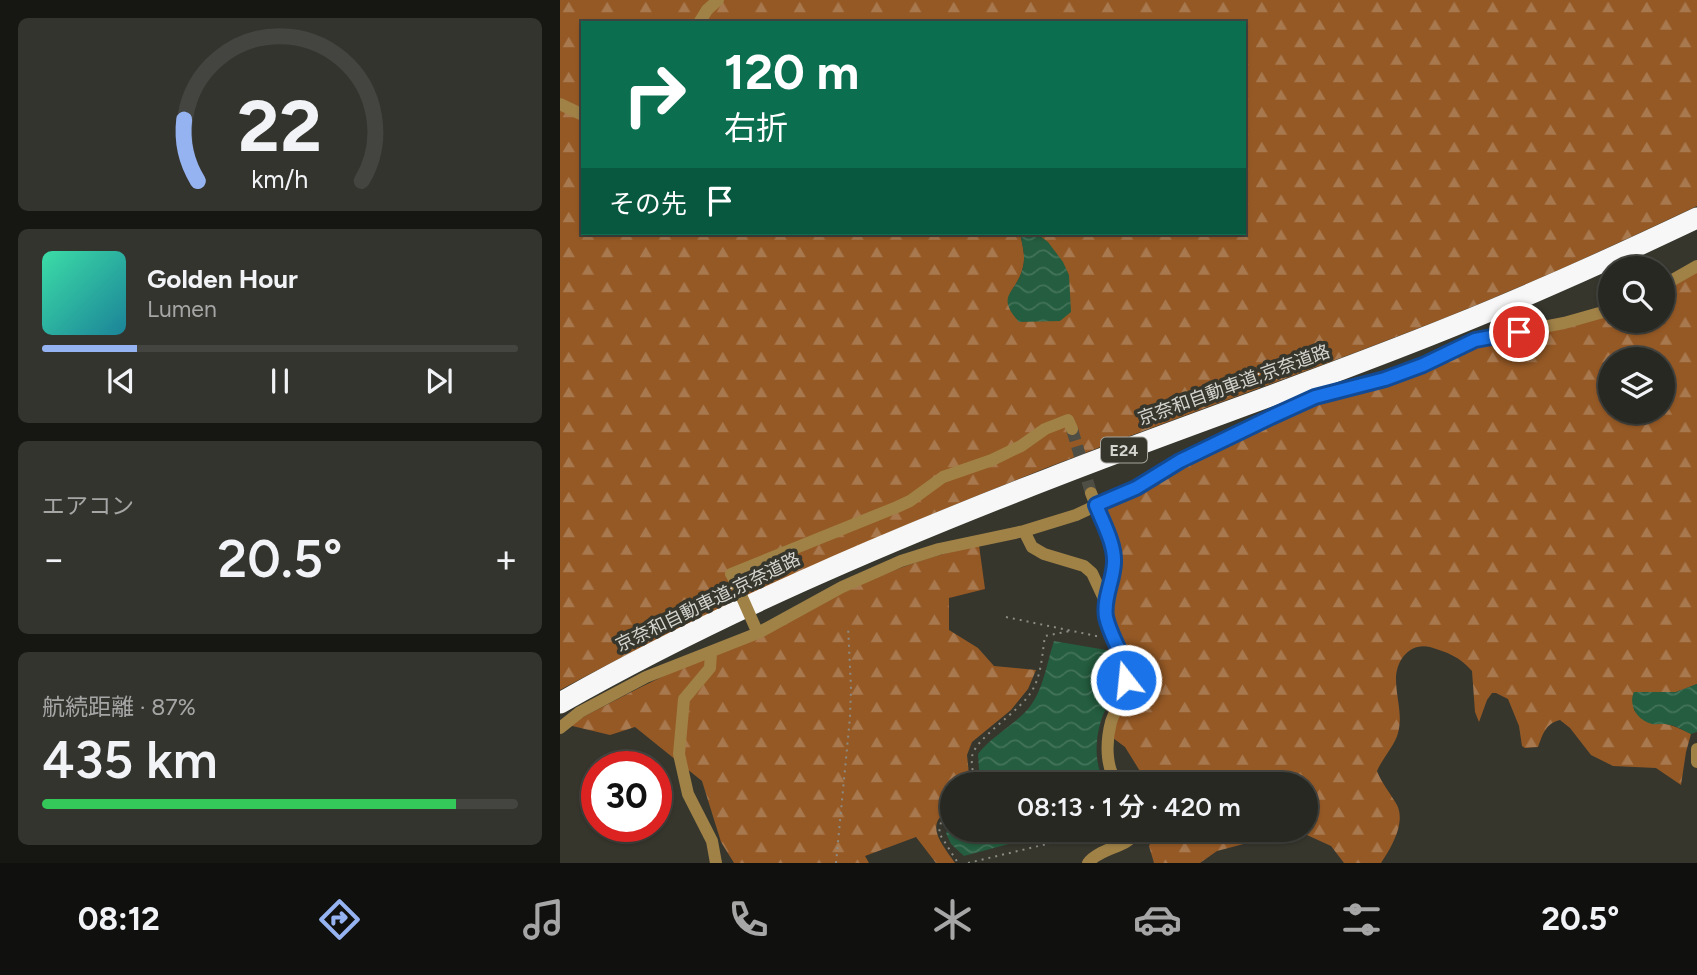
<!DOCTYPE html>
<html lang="ja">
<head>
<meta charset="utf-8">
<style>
  :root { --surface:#282822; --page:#34342f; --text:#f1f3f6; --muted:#a5a6a5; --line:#444440; --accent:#95b2f1 }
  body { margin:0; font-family:Figtree,"Noto Sans JP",sans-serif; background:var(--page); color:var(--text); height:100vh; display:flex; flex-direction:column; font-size:26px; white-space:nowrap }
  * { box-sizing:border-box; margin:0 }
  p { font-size:23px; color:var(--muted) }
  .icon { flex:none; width:38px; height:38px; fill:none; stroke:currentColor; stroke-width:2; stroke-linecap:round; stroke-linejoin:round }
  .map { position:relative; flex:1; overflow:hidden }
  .panel { display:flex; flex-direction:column; gap:18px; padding:18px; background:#161613; width:560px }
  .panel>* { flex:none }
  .hud { position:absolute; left:21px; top:21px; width:665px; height:214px; border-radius:0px; box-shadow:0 2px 5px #0004,0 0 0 2px var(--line); background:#0b6e4f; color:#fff; overflow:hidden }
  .controls { position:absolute; left:1038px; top:256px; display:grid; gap:14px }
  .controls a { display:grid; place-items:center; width:77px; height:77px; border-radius:50%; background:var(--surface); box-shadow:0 2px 5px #0004,0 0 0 2px var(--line); font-size:35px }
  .speed { position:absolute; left:21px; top:751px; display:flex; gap:14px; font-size:35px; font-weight:700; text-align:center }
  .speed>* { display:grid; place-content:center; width:91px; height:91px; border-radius:50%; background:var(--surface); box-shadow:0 2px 5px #0004,0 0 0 2px var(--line); line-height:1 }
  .speed .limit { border:10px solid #d22; background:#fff; color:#111 }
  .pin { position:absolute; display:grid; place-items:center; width:60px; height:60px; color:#fff; margin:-30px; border:4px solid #fff; border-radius:50%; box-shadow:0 2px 7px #0007 }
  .me { position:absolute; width:77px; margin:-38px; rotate:344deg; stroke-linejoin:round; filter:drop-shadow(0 0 5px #0008) }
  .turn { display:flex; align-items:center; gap:24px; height:147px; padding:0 28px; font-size:32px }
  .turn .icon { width:91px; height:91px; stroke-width:2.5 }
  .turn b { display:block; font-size:49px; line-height:60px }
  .then { display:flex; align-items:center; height:66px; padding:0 28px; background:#0003; gap:14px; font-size:26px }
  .big { font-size:52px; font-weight:600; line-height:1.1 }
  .panel .tile { flex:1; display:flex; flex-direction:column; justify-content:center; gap:10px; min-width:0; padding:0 24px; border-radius:10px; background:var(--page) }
  .panel .dial { align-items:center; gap:0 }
  .dial svg { height:182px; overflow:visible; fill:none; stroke:var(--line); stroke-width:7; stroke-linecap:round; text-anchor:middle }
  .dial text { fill:var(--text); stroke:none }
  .song { display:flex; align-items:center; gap:21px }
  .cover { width:84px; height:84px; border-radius:10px; background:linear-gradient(135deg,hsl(160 70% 55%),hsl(190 70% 35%)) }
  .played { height:7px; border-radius:4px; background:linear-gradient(90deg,var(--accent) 20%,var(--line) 20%) }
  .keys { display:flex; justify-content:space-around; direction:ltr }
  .heat { display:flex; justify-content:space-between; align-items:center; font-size:38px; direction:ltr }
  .charge { height:10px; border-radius:5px; background:linear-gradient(90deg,#34c759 87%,var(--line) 0) }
  .trip { position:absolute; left:380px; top:772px; width:378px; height:70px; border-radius:35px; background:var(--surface); box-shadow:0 2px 5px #0004,0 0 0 2px var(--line); font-weight:600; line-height:70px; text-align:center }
  .tabs { display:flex; height:112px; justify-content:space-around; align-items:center; background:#10100e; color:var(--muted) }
  .tabs .icon { width:49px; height:49px }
  .tabs .active { color:var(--accent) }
  .tabs b { font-size:32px; color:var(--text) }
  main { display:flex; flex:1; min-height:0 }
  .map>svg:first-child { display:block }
</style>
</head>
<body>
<main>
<section class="panel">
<div class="tile dial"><svg viewBox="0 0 100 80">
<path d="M14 69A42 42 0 1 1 86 69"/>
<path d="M14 69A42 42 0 0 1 8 42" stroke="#95b2f1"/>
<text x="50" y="56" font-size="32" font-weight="700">22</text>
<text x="50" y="72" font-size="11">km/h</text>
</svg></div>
<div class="tile">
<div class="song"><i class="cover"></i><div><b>Golden Hour</b><p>Lumen</p></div></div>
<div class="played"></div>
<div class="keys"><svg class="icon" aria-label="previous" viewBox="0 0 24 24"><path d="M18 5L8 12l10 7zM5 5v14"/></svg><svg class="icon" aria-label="pause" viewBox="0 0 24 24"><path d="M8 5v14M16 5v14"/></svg><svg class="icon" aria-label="next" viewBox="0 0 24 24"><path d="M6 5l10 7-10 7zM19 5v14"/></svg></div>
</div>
<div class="tile"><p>エアコン</p>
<div class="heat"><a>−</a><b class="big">20.5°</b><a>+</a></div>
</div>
<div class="tile"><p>航続距離 · 87%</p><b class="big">435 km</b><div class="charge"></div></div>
</section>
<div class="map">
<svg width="1137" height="863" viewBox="0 0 1137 863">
  <defs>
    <pattern id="forest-firs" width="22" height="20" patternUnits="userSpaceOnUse" patternTransform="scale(1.75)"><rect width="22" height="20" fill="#955925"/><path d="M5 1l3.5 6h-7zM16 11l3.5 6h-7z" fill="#a8784e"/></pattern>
    <pattern id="water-waves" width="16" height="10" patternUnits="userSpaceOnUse" patternTransform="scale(1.75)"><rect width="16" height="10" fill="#245d3f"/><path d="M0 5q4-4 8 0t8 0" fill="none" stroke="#43735a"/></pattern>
  </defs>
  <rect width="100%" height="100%" fill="#36362d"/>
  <path fill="url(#forest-firs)" fill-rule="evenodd" d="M0 0H150L133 23H23V109L0 98Z
    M163 0H1137V206C1055 245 972 283 887 317 754 370 619 416 486 468 319 534 157 605 0 690V107L23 119V233H460C462 244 466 255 463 267 457 293 435 295 460 322L488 243 476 233H684V23H142Z
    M1137 272V684L1116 692H1075L1074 710C1087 727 1093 720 1110 725 1117 727 1125 731 1131 734L1126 752 1121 785 1096 768 1053 766 1031 755 1010 728 1000 720C985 724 983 734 978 747L965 748 962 746 959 726 948 699 936 693H932L927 700 919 722 915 712 912 671C900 657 887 652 870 647 850 642 836 660 836 679 836 697 843 715 838 733 835 745 822 759 817 771 822 784 831 794 837 805 846 823 831 848 821 863H784L771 846 736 830 657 851 640 863H594L589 846 596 830H746V784H588L565 747 553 738 556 724 567 696 561 645 550 615V602L556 577 543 513 544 506 622 466 757 402 916 345 1005 328 1050 315V320H1102L1103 292ZM1050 359H1102V411H1050Z
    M419 545 425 589 389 598V630L418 648 434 666 476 670 468 689 451 710 412 742 407 755 410 784H392V810C361 822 383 845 395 863H376L356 837 305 856 309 863H174L161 842 142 781 75 727 50 735 8 725C77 688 148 654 219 621 284 590 348 560 419 545Z"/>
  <path fill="url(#water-waves)" d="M460 233H476L488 242 503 262 509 275 511 312 500 321 459 322C434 294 457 294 463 267 466 256 462 244 460 233Z
    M494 641 546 650C550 655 556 661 557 668 559 685 550 700 543 715 535 736 533 765 546 784H420L418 754C432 736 453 726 468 709 483 692 487 662 494 641Z
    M1137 684V732L1131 734C1124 731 1117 726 1110 725 1104 723 1097 725 1092 724 1077 720 1068 705 1074 692H1116Z
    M392 822V830H500L404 856 391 844 386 833Z"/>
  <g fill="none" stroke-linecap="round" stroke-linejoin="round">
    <path stroke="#4e4e45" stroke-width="12" stroke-dasharray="12 6" stroke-linecap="butt" d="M512 429 531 493"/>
    <path stroke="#8c8c85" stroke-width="2" stroke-dasharray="2 5" stroke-linecap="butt" d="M446 617 541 637
      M414 784C414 775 411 765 412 757 414 738 462 711 473 689 482 672 482 654 485 636L510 631
      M392 814 381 822 379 833 398 863
      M276 863 290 717 291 689 288 626
      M408 863 545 830"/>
    <path stroke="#a08247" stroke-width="12" d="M139 23 147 10 158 0
      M0 104 23 115
      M1102 286 1137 266
      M531 493C539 514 555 541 553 564 552 582 543 598 546 616 550 638 567 655 567 677 566 693 556 707 551 722 546 741 545 768 558 784
      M464 531 472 547 484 554 524 566 532 573 545 601
      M173 577 171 574 337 507 350 501 383 477 432 460 461 446 485 429 508 420 512 429
      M151 653 150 668 124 699 119 754 128 794 152 841 156 863
      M0 728 20 712 86 677 198 633 282 587 341 561 379 549 464 531 516 515 576 487 620 462 711 417 755 397 825 379 863 365 915 340 1004 323 1050 310
      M1137 749V762
      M528 863C540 847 570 848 577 830"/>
    <path stroke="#f7f7f7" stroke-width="21" d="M0 703C157 614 323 543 491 478 624 426 760 380 893 326 975 293 1057 256 1137 218"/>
    <path stroke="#a08247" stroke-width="12" d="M173 577 196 629"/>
  </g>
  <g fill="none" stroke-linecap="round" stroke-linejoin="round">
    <defs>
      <path id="route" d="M566 680C567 657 551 640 546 617 543 599 553 582 554 563 555 544 543 523 536 505L576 488 620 461 711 417 755 397 825 379 863 365 915 340 959 332"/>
    </defs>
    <use href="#route" stroke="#114b97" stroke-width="18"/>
    <use href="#route" stroke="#1a73e8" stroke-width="12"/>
  </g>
  <g text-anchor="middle" stroke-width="7" stroke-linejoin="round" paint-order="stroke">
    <rect fill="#36362d" stroke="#a5a59e" stroke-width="2" x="541" y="437.5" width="46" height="25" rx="5"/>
    <g font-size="16" font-weight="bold" fill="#d4d5cf">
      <text x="564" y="456">E24</text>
    </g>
    <g font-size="18" fill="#d4d5cf" stroke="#36362d">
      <text transform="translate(674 385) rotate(-20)" y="6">京奈和自動車道;京奈道路</text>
      <text transform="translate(148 602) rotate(-26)" y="6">京奈和自動車道;京奈道路</text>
    </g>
  </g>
</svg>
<div class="controls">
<a><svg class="icon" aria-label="search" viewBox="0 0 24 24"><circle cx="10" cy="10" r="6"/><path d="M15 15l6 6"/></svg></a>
<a><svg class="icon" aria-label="layers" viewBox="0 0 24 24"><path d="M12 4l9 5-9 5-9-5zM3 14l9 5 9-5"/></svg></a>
</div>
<div class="speed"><div class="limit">30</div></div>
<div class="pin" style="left:959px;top:332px;background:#d93025"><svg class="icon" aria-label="arrive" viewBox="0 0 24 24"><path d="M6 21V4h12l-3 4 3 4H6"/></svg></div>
<svg class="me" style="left:566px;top:680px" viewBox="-20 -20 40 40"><circle r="17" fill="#1a73e8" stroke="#fff" stroke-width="3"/><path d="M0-11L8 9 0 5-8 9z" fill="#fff"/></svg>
<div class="trip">08:13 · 1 分 · 420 m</div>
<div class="hud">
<div class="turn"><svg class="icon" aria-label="right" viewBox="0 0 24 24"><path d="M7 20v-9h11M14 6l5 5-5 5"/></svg><div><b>120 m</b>右折</div></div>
<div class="then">その先<svg class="icon" aria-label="arrive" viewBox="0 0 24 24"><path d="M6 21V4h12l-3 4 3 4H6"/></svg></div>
</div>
</div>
</main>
<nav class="tabs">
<b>08:12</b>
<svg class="icon active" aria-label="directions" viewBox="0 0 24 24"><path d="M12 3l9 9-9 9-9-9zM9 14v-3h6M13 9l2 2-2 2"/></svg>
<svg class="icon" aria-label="music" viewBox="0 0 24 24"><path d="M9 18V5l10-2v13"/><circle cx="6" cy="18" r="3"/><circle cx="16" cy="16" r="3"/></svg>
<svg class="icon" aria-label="phone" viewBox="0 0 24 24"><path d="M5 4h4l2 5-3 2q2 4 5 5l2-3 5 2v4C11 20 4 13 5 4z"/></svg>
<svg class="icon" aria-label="climate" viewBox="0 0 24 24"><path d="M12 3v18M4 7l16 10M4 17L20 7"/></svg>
<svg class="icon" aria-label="car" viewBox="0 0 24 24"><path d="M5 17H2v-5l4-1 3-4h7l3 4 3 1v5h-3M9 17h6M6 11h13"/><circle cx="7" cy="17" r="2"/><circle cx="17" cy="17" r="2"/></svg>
<svg class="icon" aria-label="filters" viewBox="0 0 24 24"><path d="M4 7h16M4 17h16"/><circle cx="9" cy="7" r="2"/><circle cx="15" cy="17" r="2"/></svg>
<b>20.5°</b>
</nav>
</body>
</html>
